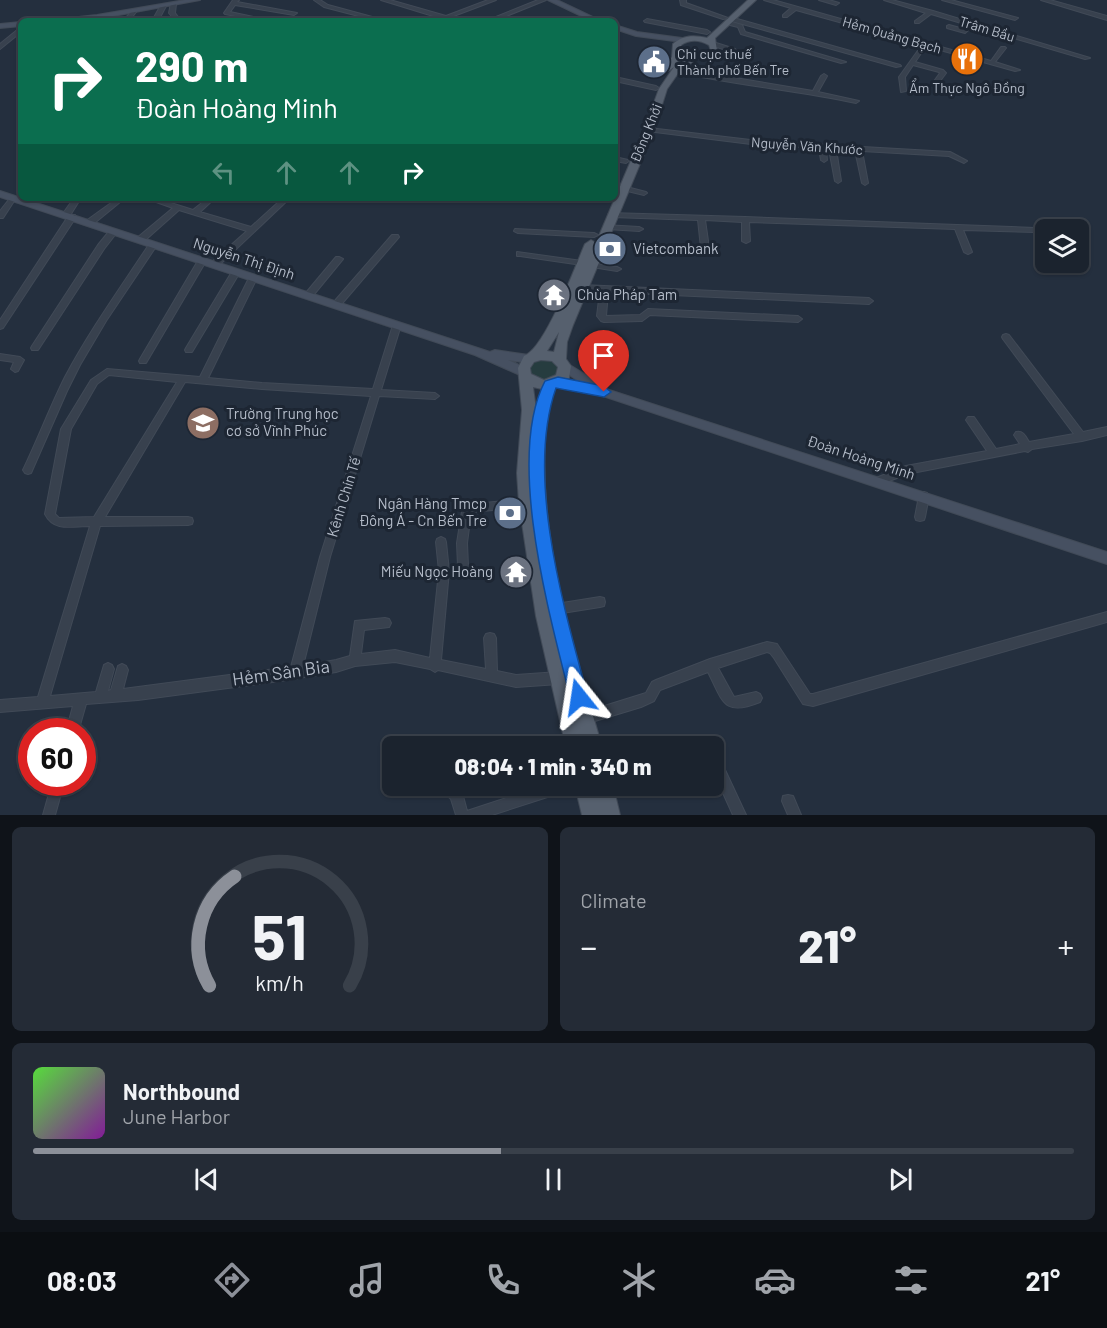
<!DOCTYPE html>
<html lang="en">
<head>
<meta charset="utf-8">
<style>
  :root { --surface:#1b232e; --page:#242b36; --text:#f1f3f6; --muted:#a0a4aa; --line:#39404a; --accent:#8c9099 }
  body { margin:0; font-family:Barlow,sans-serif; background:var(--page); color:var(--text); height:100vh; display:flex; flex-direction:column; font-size:22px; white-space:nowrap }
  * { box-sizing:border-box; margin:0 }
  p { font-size:20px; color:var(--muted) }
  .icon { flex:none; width:33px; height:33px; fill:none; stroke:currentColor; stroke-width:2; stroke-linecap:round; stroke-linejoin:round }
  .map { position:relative; height:815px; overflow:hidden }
  .details { display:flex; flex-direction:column; gap:12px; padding:12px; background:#0f1319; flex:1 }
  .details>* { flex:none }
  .top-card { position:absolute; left:18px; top:18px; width:600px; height:183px; border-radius:9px; box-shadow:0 2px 4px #0004,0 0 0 2px var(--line); background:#0b6e4f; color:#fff; overflow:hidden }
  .tools { position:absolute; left:1035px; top:219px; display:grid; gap:12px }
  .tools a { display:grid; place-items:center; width:54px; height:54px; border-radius:9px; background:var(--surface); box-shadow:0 2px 4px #0004,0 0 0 2px var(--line); font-size:30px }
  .speed { position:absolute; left:18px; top:718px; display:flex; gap:12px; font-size:30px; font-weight:700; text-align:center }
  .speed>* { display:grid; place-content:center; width:78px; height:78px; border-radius:50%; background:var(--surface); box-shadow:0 2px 4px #0004,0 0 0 2px var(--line); line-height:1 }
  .speed .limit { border:9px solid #d22; background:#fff; color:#111 }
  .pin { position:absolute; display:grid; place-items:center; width:51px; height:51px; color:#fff; margin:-62px -26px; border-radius:50% 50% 50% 0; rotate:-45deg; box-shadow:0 0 6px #0007 }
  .pin .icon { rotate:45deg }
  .me { position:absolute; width:66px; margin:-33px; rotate:345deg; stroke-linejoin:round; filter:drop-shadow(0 0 4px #0008) }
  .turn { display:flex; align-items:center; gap:21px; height:126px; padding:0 18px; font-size:27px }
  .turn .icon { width:78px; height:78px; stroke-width:2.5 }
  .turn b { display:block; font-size:42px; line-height:51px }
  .lanes { display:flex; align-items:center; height:57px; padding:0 18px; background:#0003; justify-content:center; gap:30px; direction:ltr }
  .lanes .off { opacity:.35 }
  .big { font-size:45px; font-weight:800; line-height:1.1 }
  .details .widget { flex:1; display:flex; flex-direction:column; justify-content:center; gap:9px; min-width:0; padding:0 21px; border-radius:9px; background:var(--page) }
  .details .dial { align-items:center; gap:0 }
  .dial svg { height:156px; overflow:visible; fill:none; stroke:var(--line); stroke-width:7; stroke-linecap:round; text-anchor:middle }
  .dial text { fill:var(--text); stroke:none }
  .song { display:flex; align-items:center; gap:18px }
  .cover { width:72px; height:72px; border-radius:9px; background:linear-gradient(135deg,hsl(110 70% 55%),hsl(290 70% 35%)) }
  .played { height:6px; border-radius:3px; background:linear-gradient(90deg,var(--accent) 45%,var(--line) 45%) }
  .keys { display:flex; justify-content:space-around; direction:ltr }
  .heat { display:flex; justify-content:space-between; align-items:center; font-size:33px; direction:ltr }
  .details .tiles { flex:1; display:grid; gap:12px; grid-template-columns:1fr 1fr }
  .widget:last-child { grid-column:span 2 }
  .trip { position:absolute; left:382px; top:736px; width:342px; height:60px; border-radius:9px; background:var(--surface); box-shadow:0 2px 4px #0004,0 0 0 2px var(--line); font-weight:800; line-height:60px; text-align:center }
  .tabs { display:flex; height:96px; justify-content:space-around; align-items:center; background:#0b0e12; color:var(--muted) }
  .tabs .icon { width:42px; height:42px }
  .tabs .on { color:var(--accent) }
  .tabs b { font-size:27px; color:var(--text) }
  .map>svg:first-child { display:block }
</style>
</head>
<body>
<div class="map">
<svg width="1107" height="815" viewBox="0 0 1107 815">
  <rect width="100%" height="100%" fill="#242f3e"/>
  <path fill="#263c3f" d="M545 358 558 363 560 374 544 381 531 375 529 367 535 360Z"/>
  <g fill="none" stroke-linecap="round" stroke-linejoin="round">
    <defs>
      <path id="street" d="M233 0H239L237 2 297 13 294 15 235 5 230 12 273 21H262L225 14 224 13Z
        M314 0H320L328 5 387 21H378L324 7Z
        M381 0H390L446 16 488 0H496L451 17 461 21 443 19Z
        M538 0H546L494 21H486Z
        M680 0H686V3L728 18 723 19 681 5Z
        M764 0H773L991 61 1001 47H1005L1006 48 995 62 1020 70 1015 71 926 46 915 62 943 70 946 73 940 81 938 82 935 80 940 73 939 72 913 65 905 77 906 91 901 92 899 77 922 45 796 10 787 17H783V15L791 8Z
        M819 0H829L839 3 836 5Z
        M884 0H892L933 11 1090 58 1085 59 973 26 965 33 947 28V26L949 25 964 29 968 25 931 14 919 23H915V21L926 13Z
        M942 0H951L1018 18 1015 20Z
        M1041 0H1050L1107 16V20Z
        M171 3 176 4 175 13 178 17 177 18H173L169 13Z
        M161 5 166 6 158 21H152Z
        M133 10 136 12 129 21H123Z
        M730 17 900 65 901 66 896 67 728 20 727 19Z
        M647 19 707 30 710 32 707 34 645 22 644 21Z
        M732 22 742 25 745 32 846 62 841 63 741 34 738 27 730 25 729 24Z
        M21 27V32L0 49V44Z
        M713 42 735 49 736 50 728 57 704 55V53L706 52 727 53 729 51 711 45V43Z
        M675 68 813 91 821 76 824 74 827 76 818 92 859 101 856 103C795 90 733 85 673 71V69Z
        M615 77 656 86 659 88 656 90 615 81Z
        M649 128 759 141 950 152 967 161 964 163 962 162 949 156 862 151 868 183 865 185 862 183 855 150 836 149 841 181 838 183 835 181 829 149H826L827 160 824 162 821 160 819 148 759 145 647 131 646 130Z
        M615 157 628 160 629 161 626 163 615 161Z
        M615 184 646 192 647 193 644 195 615 188Z
        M13 196 16 198 3 218H0V211L11 197Z
        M30 198H37L31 204H27L25 203Z
        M74 198H81L69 217H63L62 215Z
        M118 198H125L92 225H86V221Z
        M145 198H155L193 210 208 198H215L200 212 251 227 283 198H290L217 267H214L210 265 211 263 247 231 179 210 143 242H137V238L173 208Z
        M609 213 745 217 1035 228 1039 230 1035 232 963 230 972 252 968 254 964 252 955 229 749 222 750 241 746 243 742 241V222L705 220 709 248 705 250 701 248 698 220 612 217 608 215Z
        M69 215H75L76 217 3 328 0 329V320Z
        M604 225 639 227 643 229 639 231 607 229H604Z
        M111 229H114L118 231 104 249 38 350H32L31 348 32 346 98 245Z
        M515 229 594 233 598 235 594 237 518 233 514 231Z
        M392 235H398L399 237 339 307H333L332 305 333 303Z
        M150 243H153L157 245 106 321 80 365 67 391 31 473 28 474 25 473 23 470C38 439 50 407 65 377 90 330 121 287 150 243Z
        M517 252 582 261 586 263 582 265 520 256H517Z
        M336 257H339L343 259 311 298H305L304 296 305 294Z
        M199 259H202L206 261 146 363H140L139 361 140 359Z
        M589 263 617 267 621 269 617 271 592 267 588 265Z
        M236 269 240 272 192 352H186L185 350 186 348 233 270Z
        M253 275 257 278 208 378 262 383 373 389 393 325 397 322 401 325 381 390 435 393 439 396 435 399 379 396 330 557 303 666 336 660 350 656 355 621 385 618 389 619 391 623 389 627 364 630 361 654 395 650 430 658 439 571 436 542 437 539 441 537 445 539 446 542 449 571 441 660 486 669 484 638 486 634 490 633 494 634 496 638 497 671 516 675 559 672 563 674 565 678 563 682 559 684 516 687 438 670 435 672 430 669 395 662 355 666 336 672 280 681 138 700 86 704 78 732H66L73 706 0 712V700L38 697 90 526C72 526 54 532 45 514L61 429 91 380 107 369 200 377 249 278ZM109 375 177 382 94 517 59 518 55 514 71 429 97 384ZM185 382 262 389 371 396 320 557 291 667 123 689 128 670 126 666 122 664 118 666 111 690 108 691 114 669 112 665 108 663 104 665 96 692 50 696 100 526 188 525 192 524 193 521 192 518 188 517H105Z
        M582 285 869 298 873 301 869 304 608 292 606 316 640 315 648 309 798 316 802 319 798 322 650 315 642 321 604 322 601 321 597 316 600 291 579 290 578 288Z
        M1006 334 1009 335 1083 432 1107 427V435L1082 441 1032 449 1028 452 1025 451 907 474 879 485 876 484 874 481 876 478 906 466 987 451 966 420 968 417H974L996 449 1020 444 1014 435 1016 432C1023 430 1026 437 1029 442L1074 434 1003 339 1002 337 1003 335Z
        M0 354 20 357 24 360 18 371 15 372 11 369 14 362 0 360Z
        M924 492 927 493 929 496 925 517 924 520 920 521 916 520 915 517 919 496 921 493Z
        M526 499 530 500 531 503 530 506 526 507 471 512 467 543 468 566 467 569 463 571 459 569 458 566 457 543 463 505Z
        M600 597 604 598 605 602 604 606 600 607 556 614 552 613 551 609 552 605 556 604Z
        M1107 612V622L813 706 803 704 774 658 770 653 767 652 718 668 734 697 756 692 760 694 762 698 760 702C723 717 723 701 708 672L660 690 654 701 641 707 585 724 581 722 579 718 581 714 585 712 646 693 652 682 656 680 710 659 767 642 777 644 810 694H813Z
        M422 738 426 740 429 747H417L416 744 418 740Z
        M714 755 719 757 746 815H733L714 773Z
        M52 783H64L55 815H43Z
        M439 786H476L474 790 464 794 463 796 467 811 543 786H569L567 790 563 792 492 815H456L451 799 441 790Z
        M788 795 793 796 801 815H788L782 801 783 796Z"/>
      <path id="secondary" d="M185 0H200L97 19 57 21 60 19 97 15Z
        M548 0H557L601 21H592Z
        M21 22V26L0 28V24Z
        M615 25 637 32 682 38 686 40 682 42 636 36 615 29Z
        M0 191 490 352 495 350 529 355 535 359 529 363 508 360 528 369 530 372 528 375H520L475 355 0 197Z
        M565 362 599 383 600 387 1107 552V564L603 396 554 385 552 382 554 379 558 378 581 383 561 369 559 366Z"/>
      <path id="primary" d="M748 0H756L715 38 717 51H711L709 45C699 40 691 39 681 45L682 54 676 64 697 53 704 55 681 69 667 89 654 130 573 325 567 342 566 359 571 366 569 378C565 383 558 385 555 389 548 403 546 423 545 438 539 543 574 648 602 747H566L536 616 519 503 517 473 522 410 518 368 524 356C545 349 575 267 585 244L591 240 596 243 644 130 659 89 674 67 668 71 664 68 672 57 673 44C683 35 694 35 707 38ZM559 332 554 352 547 351ZM541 360 552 361 558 367 556 375 544 380 531 374 530 368 534 362ZM533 387 542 389 536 410Z
        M575 786H613L620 815H582Z"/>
    </defs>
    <use href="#street" stroke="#414a57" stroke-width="2"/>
    <use href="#secondary" stroke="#414a57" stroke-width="2"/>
    <use href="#primary" stroke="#414a57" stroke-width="2"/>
    <use href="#street" fill="#38414e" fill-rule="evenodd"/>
    <use href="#secondary" fill="#465061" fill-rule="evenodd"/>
    <use href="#primary" fill="#56606e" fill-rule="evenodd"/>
  </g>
  <path fill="#1a73e8" stroke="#114b97" stroke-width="1.5" d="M558 377 604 386 611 392 604 397 556 388C525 477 564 608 588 697L586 704 579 706 573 704 570 697C550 616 505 458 545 381Z"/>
  <defs>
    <symbol id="restaurant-disc" viewBox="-11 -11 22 22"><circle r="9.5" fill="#e8710a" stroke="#1d2633"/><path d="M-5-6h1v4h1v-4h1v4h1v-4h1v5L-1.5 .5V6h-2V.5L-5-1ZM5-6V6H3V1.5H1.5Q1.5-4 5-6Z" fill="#fff"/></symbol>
    <symbol id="civic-disc" viewBox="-11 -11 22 22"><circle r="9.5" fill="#5c6f8a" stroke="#1d2633"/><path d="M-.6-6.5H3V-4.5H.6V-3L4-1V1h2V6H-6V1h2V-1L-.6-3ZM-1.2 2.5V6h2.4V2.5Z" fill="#fff"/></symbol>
    <symbol id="bank-disc" viewBox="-11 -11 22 22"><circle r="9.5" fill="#5c6f8a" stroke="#1d2633"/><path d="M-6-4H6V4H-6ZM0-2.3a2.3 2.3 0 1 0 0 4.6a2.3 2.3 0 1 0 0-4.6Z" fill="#fff"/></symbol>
    <symbol id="temple-disc" viewBox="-11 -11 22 22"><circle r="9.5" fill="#6b7280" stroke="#1d2633"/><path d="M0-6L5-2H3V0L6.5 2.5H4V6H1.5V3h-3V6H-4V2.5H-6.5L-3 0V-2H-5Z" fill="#fff"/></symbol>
    <symbol id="school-disc" viewBox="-11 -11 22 22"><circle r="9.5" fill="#8d6e63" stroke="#1d2633"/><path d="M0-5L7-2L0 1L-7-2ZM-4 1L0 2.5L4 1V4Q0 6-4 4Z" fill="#fff"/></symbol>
  </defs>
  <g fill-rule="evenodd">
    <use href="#restaurant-disc" x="948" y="40" width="38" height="38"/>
    <use href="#civic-disc" x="635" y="43" width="38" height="38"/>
    <use href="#bank-disc" x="591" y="230" width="38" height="38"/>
    <use href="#temple-disc" x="535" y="276" width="38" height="38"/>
    <use href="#school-disc" x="184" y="404" width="38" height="38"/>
    <use href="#bank-disc" x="491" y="494" width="38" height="38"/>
    <use href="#temple-disc" x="497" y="553" width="38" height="38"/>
  </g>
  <g text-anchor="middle" stroke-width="6" stroke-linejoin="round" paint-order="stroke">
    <g font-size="14" fill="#b4bcc9" stroke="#1d2633">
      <text transform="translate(987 29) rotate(17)" y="5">Trâm Bầu</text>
      <text transform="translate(892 35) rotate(16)" y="5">Hẻm Quảng Bạch</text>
      <text transform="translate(646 133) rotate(-68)" y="5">Đồng Khởi</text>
      <text transform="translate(807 146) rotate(4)" y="5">Nguyễn Văn Khước</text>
    </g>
    <g font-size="14" fill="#b4bcc9" stroke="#1d2633" text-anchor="start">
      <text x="677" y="59">Chi cục thuế<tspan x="677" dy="16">Thành phố Bến Tre</tspan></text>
      <text x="967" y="93" text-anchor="middle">Ẩm Thực Ngô Đồng</text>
    </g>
    <g font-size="15" fill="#b4bcc9" stroke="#1d2633" text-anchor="start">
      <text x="633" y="254">Vietcombank</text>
      <text x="577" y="300">Chùa Pháp Tam</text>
      <text x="226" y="419">Trường Trung học<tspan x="226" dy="17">cơ sở Vĩnh Phúc</tspan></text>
      <text x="487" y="509" text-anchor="end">Ngân Hàng Tmcp<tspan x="487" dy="17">Đông Á - Cn Bến Tre</tspan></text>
      <text x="493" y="577" text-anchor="end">Miếu Ngọc Hoàng</text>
    </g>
    <g font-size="15" fill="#b4bcc9" stroke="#1d2633">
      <text transform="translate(244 259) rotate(18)" y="5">Nguyễn Thị Định</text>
      <text transform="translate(861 458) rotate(18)" y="5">Đoàn Hoàng Minh</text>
      <text transform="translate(344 497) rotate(-73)" y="5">Kênh Chín Tế</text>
    </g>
    <g font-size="18" fill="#b4bcc9" stroke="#1d2633">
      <text transform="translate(281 673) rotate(-8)" y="6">Hẻm Sân Bia</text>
    </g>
  </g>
</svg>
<div class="tools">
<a><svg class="icon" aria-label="layers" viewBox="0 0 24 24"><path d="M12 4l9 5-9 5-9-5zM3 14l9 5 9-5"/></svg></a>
</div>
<div class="speed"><div class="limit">60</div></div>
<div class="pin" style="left:604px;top:392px;background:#d93025"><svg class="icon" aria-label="arrive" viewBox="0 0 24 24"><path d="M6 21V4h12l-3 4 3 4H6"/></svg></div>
<svg class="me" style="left:579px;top:697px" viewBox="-20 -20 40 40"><path d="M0-17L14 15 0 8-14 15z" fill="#1a73e8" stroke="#fff" stroke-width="4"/></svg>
<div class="trip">08:04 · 1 min · 340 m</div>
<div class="top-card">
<div class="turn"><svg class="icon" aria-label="right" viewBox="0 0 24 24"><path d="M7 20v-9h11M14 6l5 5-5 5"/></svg><div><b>290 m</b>Đoàn Hoàng Minh</div></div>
<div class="lanes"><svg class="icon off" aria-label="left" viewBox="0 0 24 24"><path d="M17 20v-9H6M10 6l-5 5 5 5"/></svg><svg class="icon off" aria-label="ahead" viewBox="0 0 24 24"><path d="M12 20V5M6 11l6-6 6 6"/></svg><svg class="icon off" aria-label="ahead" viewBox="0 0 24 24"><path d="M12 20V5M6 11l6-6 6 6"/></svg><svg class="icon" aria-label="right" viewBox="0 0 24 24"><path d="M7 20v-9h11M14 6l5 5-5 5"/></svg></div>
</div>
</div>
<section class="details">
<div class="tiles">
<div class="widget dial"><svg viewBox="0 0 100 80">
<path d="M14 69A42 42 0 1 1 86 69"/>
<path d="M14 69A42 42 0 0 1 27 13" stroke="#8c9099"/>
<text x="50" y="56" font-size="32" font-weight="700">51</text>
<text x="50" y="72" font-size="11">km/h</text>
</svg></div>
<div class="widget"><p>Climate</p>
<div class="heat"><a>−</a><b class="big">21°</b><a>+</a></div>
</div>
<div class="widget">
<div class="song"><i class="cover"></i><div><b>Northbound</b><p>June Harbor</p></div></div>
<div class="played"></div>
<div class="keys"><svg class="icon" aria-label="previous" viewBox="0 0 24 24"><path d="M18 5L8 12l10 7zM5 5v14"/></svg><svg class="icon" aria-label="pause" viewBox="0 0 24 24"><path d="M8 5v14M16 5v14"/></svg><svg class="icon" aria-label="next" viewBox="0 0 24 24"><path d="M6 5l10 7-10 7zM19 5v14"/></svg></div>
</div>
</div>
</section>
<nav class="tabs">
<b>08:03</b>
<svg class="icon on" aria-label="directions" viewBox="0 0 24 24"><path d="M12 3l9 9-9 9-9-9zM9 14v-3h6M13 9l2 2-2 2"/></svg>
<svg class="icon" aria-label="music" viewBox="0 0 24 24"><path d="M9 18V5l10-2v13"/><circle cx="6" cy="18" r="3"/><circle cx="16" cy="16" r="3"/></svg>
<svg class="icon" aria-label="phone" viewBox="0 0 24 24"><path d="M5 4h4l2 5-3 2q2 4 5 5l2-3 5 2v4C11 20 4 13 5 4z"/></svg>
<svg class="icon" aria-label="climate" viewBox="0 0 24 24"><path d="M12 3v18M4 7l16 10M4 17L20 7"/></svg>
<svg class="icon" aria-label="car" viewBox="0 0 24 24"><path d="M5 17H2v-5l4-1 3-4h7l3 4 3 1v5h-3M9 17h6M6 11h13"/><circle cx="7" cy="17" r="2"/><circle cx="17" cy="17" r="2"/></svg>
<svg class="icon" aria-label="filters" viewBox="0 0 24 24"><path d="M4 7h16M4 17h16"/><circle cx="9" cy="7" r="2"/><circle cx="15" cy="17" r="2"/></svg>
<b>21°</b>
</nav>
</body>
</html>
